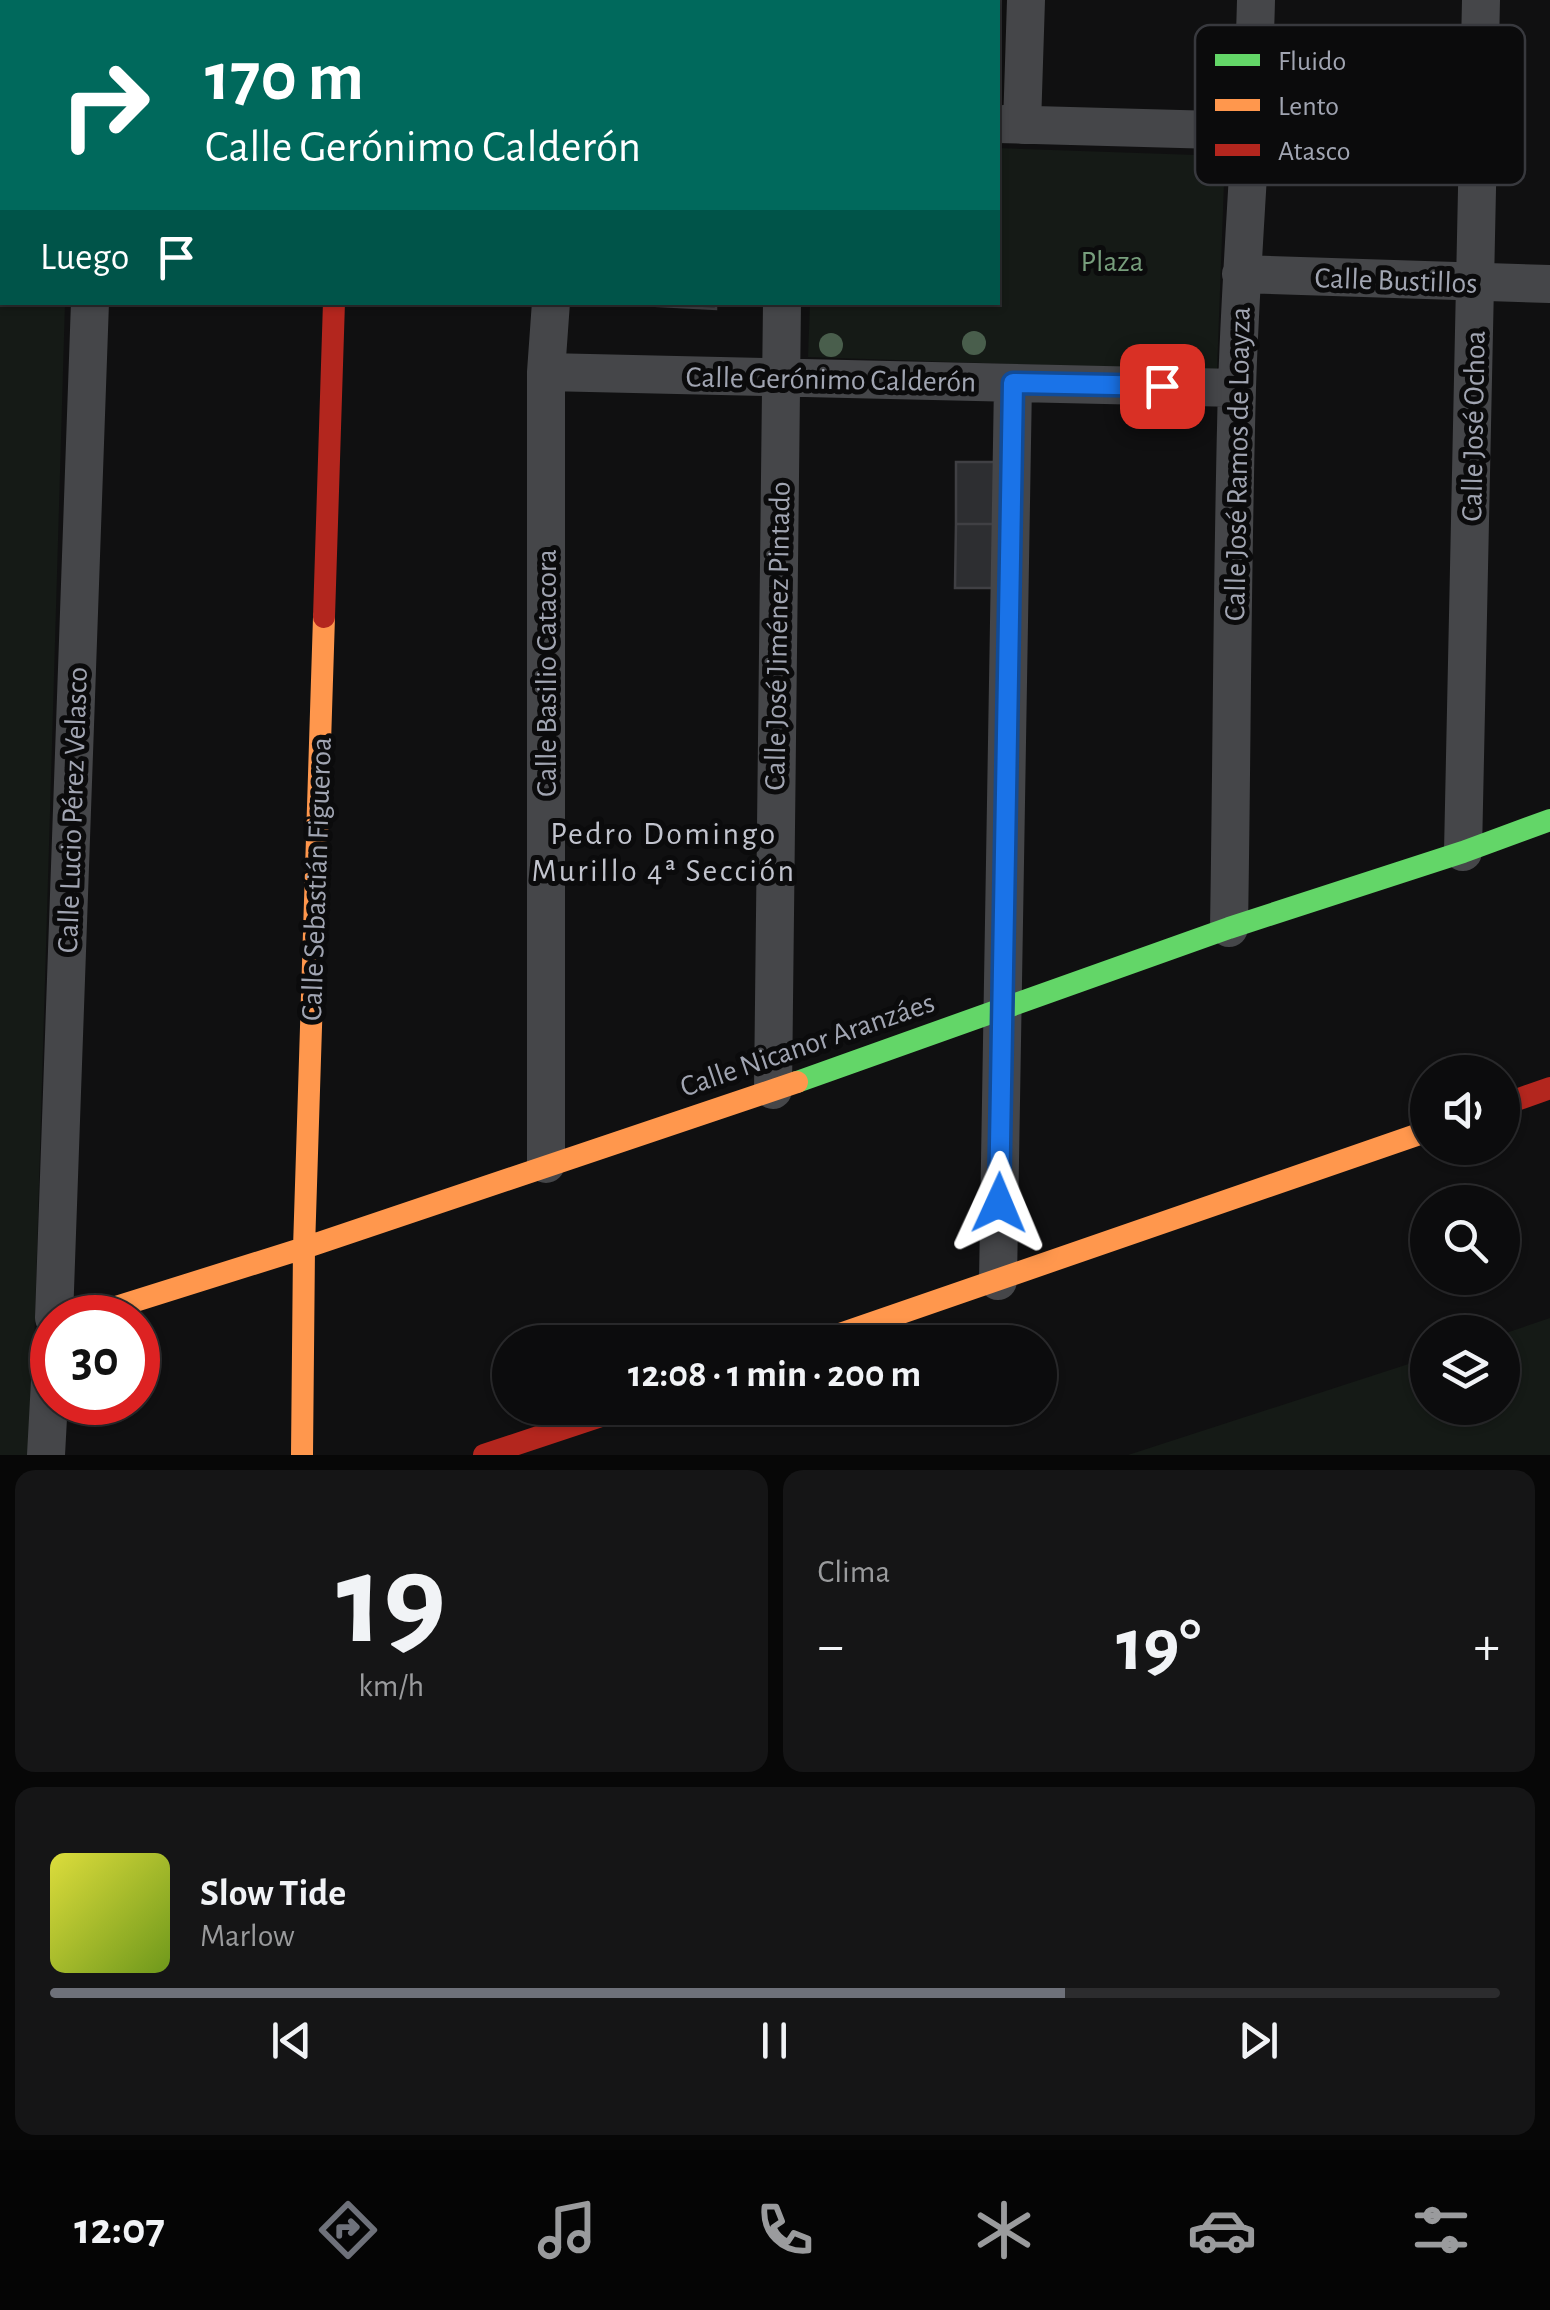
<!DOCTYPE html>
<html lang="es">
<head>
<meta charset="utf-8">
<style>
  :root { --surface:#0c0c0d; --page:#151516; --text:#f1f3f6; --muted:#9a9b9d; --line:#2c2c2e; --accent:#6e717a }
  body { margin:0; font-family:"Alegreya Sans",sans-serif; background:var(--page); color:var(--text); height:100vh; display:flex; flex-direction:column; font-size:38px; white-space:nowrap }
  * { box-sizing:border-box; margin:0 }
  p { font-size:32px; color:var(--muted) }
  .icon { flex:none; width:55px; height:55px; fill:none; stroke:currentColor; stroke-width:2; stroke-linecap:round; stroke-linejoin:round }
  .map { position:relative; height:1455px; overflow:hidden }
  .sheet { display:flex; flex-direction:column; gap:15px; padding:15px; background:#070707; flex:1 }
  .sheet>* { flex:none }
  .hud { position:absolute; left:0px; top:0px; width:1000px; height:305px; box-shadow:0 2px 8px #0004,0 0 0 2px var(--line); background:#00695c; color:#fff; overflow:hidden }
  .buttons { position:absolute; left:1410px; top:1055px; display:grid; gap:20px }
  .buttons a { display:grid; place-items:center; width:110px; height:110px; border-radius:50%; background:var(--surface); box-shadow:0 2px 8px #0004,0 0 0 2px var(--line); font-size:50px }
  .speed { position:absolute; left:30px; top:1295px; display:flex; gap:20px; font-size:50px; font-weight:700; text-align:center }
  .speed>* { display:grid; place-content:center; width:130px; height:130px; border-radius:50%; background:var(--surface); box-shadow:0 2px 8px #0004,0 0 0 2px var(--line); line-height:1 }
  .speed .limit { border:15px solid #d22; background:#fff; color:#111 }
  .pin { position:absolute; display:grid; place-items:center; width:85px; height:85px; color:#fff; margin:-42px; border-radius:20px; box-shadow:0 5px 15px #0006 }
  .me { position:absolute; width:110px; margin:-55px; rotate:1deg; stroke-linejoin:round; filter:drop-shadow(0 0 8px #0008) }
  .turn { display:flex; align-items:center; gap:35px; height:210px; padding:0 40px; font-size:45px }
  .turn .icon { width:130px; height:130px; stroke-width:2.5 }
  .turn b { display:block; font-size:70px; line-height:85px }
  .then { display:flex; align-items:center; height:95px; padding:0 40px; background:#0003; gap:20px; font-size:38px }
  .big { font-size:75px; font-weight:700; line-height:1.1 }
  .sheet .card { flex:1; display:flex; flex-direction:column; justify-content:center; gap:15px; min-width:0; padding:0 35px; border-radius:20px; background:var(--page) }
  .sheet .dial { align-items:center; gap:0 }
  .dial b { font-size:130px; line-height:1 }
  .song { display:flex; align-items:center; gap:30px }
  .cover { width:120px; height:120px; border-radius:15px; background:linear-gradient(135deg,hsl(60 70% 55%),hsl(80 70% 35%)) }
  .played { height:10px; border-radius:5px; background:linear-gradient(90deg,var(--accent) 70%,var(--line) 70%) }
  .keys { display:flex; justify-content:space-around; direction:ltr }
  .heat { display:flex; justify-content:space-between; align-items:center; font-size:55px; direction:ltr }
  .sheet .tiles { flex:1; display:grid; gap:15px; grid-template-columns:1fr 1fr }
  .card:last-child { grid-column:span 2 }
  .trip { position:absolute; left:492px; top:1325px; width:565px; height:100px; border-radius:50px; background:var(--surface); box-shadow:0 2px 8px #0004,0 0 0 2px var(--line); font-weight:700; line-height:100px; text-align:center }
  .menu { display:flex; height:160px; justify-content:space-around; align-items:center; background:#050505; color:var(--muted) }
  .menu .icon { width:70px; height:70px }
  .menu .current { color:var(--accent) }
  .menu b { font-size:45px; color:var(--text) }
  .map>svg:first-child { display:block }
</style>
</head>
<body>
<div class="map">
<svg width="1550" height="1455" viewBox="0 0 1550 1455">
  <rect width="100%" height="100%" fill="#101011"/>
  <path fill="#151a16" d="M998 148 1225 156 1217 371 808 357 810 303 998 302Z
    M0 260 2 302 65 303 31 1455H0Z
    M1550 1318V1455H1128L1427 1358 1428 1408H1502L1503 1334Z"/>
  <path fill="#2d2e31" stroke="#404044" stroke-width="2.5" d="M0 44H2V169H0Z
    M641 302H716V309L641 305Z
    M956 462H1006V524H956Z
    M956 524H1006L1005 588H955Z"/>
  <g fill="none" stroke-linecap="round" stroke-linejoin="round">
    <path stroke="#454649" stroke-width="38" d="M97 2V0
      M341 2V0
      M564 2V0
      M793 2V0
      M998 124 1253 131
      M1022 125 1026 0
      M0 237H2
      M1241 274 1550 284
      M546 372 1237 388
      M1463 852 1481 0
      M1229 928C1232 748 1232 568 1237 388 1241 258 1253 130 1256 0
      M773 1090 782 302
      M546 1164V372L551 302
      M998 1281 1013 383
      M54 1318 90 302
      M46 1455 52 1344"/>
    <path stroke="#63d668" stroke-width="22" d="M797 1082 1229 928 1463 852 1550 820"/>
    <path stroke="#ff974d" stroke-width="22" d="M81 1318 304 1248 797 1082
      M817 1342 1428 1131
      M302 1455 304 1248 324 617"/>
    <path stroke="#b3261e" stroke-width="22" d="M324 617 334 302
      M1502 1105 1550 1088
      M484 1455 625 1408"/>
  </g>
  <g fill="#495e4c">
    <circle cx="974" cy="343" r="12"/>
    <circle cx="831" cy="345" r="12"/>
  </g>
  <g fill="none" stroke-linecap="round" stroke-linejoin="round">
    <defs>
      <path id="route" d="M999 1203 1013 383 1162 386"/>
    </defs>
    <use href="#route" stroke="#114b97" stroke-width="25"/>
    <use href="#route" stroke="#1a73e8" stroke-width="18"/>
  </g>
  <g text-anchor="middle" stroke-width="10" stroke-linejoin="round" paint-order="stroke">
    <g font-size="30" fill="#779e7c" stroke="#0b0b0c">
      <text x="1112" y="271">Plaza</text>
    </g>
    <g font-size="30" fill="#a1a5b2" stroke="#0b0b0c">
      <text transform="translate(1396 280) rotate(2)" y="10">Calle Bustillos</text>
      <text transform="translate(831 379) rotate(1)" y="10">Calle Gerónimo Calderón</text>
      <text transform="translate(1473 426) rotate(-89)" y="10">Calle José Ochoa</text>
      <text transform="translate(1237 464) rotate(-89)" y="10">Calle José Ramos de Loayza</text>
      <text transform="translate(777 636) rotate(-89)" y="10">Calle José Jiménez Pintado</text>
      <text transform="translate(546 673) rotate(-90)" y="10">Calle Basilio Catacora</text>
      <text transform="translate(72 810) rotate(-88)" y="10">Calle Lucio Pérez Velasco</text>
      <text transform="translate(316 879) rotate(-88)" y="10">Calle Sebastián Figueroa</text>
      <text transform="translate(807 1044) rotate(-19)" y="10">Calle Nicanor Aranzáes</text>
    </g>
    <g font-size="32" letter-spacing="2.5" fill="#c2c4ce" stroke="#0b0b0c">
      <text x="664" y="844">Pedro Domingo<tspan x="664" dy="37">Murillo 4ª Sección</tspan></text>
    </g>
  </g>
  <rect x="1195" y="25" width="330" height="160" rx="15" fill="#0b0b0c" stroke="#38393e" stroke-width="2.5"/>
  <rect x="1215" y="54" width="45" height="12" fill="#63d668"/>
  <rect x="1215" y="99" width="45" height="12" fill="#ff974d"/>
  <rect x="1215" y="144" width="45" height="12" fill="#b3261e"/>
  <g font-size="28" fill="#a1a5b2">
    <text x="1278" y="70">Fluido</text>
    <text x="1278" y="115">Lento</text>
    <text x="1278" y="160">Atasco</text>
  </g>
</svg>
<div class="buttons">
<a><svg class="icon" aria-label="sound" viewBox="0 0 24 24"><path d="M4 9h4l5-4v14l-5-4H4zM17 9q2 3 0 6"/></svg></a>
<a><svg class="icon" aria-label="search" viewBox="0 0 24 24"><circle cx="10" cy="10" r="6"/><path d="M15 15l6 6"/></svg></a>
<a><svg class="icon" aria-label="layers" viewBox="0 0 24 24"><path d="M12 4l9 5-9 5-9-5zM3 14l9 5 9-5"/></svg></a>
</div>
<div class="speed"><div class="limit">30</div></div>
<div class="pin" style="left:1162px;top:386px;background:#d93025"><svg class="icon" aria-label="arrive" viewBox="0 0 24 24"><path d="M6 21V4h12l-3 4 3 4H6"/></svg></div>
<svg class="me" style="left:999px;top:1203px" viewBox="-20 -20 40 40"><path d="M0-17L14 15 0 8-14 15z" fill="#1a73e8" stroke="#fff" stroke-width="4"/></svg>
<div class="trip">12:08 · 1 min · 200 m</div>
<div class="hud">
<div class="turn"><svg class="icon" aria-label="right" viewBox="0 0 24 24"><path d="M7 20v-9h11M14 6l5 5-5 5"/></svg><div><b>170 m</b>Calle Gerónimo Calderón</div></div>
<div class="then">Luego<svg class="icon" aria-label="arrive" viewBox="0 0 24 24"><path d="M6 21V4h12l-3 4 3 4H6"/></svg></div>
</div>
</div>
<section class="sheet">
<div class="tiles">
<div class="card dial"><b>19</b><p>km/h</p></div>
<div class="card"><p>Clima</p>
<div class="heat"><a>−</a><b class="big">19°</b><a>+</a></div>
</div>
<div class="card">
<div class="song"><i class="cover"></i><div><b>Slow Tide</b><p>Marlow</p></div></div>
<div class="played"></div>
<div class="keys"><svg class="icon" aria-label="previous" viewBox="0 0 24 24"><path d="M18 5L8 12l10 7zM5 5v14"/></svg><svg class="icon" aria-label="pause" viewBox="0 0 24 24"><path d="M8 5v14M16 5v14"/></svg><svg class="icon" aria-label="next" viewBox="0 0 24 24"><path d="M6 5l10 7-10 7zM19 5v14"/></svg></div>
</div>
</div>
</section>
<nav class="menu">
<b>12:07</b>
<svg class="icon current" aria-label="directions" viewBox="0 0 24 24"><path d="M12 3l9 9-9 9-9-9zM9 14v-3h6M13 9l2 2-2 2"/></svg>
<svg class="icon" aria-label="music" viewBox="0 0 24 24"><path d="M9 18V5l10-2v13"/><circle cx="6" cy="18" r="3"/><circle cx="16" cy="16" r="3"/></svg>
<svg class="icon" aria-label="phone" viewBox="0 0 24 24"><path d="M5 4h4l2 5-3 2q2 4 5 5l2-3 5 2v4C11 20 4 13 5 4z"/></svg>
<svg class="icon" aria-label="climate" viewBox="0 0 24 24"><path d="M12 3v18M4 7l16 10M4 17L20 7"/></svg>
<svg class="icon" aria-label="car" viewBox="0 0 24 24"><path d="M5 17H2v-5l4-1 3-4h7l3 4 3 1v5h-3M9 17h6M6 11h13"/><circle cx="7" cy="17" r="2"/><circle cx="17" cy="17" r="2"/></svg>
<svg class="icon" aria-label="filters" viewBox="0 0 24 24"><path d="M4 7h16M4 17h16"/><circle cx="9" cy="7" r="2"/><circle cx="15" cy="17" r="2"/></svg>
</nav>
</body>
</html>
